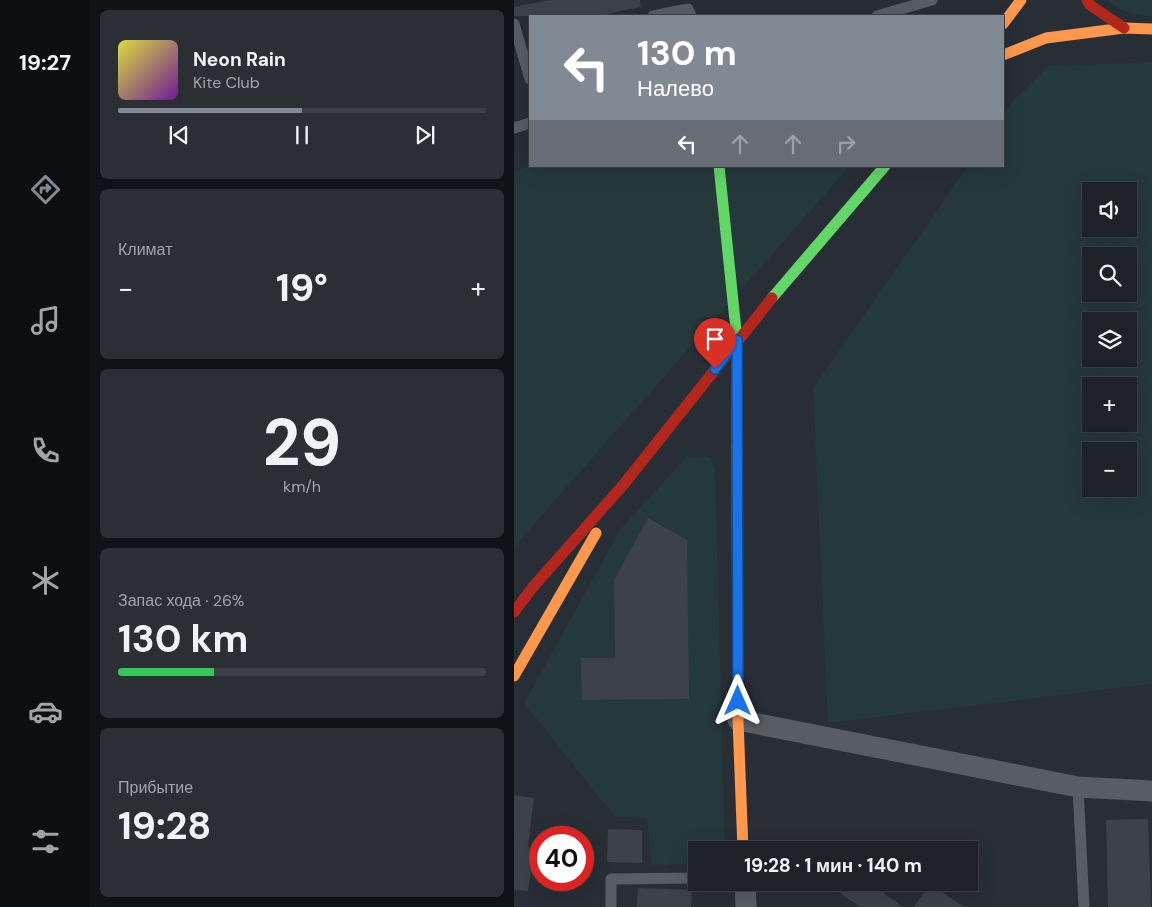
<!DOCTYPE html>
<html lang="ru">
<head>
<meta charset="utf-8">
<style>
  :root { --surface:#1e2228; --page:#2b2f34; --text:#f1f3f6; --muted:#a1a4a8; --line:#3c3f45; --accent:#818994 }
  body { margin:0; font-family:"DM Sans",sans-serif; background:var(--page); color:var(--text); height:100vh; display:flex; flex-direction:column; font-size:19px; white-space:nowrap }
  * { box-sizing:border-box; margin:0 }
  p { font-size:16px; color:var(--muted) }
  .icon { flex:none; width:28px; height:28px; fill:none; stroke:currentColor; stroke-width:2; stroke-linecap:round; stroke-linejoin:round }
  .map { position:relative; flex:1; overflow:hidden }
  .side { display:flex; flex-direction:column; gap:10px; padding:10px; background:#101316; width:424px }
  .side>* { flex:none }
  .guide { position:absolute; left:15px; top:15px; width:475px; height:152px; border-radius:0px; box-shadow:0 5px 20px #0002,0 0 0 1px var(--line); background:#818994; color:#fff; overflow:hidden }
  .buttons { position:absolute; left:568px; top:182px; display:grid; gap:10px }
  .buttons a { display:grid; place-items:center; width:55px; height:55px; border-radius:0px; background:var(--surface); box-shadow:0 5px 20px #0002,0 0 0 1px var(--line); font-size:25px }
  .speed { position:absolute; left:15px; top:826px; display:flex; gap:10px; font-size:25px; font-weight:700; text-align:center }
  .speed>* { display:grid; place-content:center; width:65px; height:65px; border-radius:50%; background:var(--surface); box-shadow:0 5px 20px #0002,0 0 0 1px var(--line); line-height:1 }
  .speed .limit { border:8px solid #d22; background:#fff; color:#111 }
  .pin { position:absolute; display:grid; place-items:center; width:42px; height:42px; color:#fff; margin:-51px -21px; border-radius:50% 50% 50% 0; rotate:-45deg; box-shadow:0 0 5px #0007 }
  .pin .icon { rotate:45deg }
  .me { position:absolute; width:55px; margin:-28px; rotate:0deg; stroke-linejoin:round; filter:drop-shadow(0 0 4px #0008) }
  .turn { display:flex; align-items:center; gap:18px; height:105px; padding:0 25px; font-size:22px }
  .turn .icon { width:65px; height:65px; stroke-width:2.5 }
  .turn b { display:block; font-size:35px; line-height:42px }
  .lanes { display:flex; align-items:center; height:48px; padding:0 25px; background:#0003; justify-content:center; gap:25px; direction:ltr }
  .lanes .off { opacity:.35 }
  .big { font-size:38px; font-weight:700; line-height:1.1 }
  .side .card { flex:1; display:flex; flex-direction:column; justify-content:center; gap:8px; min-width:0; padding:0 18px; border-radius:8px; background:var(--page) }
  .side .dial { align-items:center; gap:0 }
  .dial b { font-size:65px; line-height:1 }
  .song { display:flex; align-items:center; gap:15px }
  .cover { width:60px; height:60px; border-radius:8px; background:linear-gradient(135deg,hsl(60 70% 55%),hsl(280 70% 35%)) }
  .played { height:5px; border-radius:2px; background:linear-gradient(90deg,var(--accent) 50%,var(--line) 50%) }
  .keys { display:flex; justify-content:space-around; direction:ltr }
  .heat { display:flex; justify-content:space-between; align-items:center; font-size:28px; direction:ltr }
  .charge { height:8px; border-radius:4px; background:linear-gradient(90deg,#34c759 26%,var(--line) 0) }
  .trip { position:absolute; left:174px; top:841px; width:290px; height:50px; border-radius:0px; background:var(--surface); box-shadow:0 5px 20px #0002,0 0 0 1px var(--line); font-weight:700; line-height:50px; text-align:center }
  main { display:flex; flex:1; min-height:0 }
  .tabs { display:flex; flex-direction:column; width:90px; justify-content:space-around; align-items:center; background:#0c0e10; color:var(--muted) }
  .tabs .icon { width:35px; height:35px }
  .tabs .active { color:var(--accent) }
  .tabs b { font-size:22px; color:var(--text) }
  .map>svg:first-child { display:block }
</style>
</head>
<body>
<main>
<nav class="tabs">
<b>19:27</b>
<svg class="icon active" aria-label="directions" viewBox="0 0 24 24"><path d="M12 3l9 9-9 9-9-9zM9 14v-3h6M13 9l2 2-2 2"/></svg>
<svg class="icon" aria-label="music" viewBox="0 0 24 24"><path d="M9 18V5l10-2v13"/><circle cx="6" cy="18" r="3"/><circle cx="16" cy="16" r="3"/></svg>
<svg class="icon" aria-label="phone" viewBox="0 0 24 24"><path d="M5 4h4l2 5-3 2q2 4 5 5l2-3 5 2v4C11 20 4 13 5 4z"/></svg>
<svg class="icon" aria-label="climate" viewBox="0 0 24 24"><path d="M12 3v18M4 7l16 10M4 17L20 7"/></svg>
<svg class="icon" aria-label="car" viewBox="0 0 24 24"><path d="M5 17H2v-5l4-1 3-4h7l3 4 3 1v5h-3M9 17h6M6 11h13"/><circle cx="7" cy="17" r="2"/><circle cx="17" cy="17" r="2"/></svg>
<svg class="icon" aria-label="filters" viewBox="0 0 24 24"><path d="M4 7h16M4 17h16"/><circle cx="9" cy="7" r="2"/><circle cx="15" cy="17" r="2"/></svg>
</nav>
<section class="side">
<div class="card">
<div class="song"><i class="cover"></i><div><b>Neon Rain</b><p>Kite Club</p></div></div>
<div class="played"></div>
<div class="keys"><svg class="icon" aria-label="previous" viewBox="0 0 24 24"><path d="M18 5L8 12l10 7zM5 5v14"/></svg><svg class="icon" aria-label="pause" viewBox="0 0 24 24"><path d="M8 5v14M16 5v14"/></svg><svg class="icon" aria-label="next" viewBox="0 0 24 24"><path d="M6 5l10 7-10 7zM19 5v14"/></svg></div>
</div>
<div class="card"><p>Климат</p>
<div class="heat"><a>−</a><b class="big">19°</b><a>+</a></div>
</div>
<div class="card dial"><b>29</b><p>km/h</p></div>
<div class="card"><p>Запас хода · 26%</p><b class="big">130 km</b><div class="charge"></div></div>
<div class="card"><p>Прибытие</p><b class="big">19:28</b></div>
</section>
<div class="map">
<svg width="639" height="907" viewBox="0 0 639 907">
  <rect width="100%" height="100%" fill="#282e35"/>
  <path fill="#25383b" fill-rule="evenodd" d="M594 0H638V16C620 17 608 11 594 0Z
    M638 62V684L314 723 299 388 454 166H489V116L500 100 535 66ZM614 191V229H576V191ZM614 256V294H576V256ZM614 321V359H576V321ZM614 386V424H576V386ZM614 451V489H576V451Z
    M16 166H336L0 547V171Z
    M173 456 195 457 201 469 211 850H182V864L138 865 133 818 101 817 10 703 106 530Z"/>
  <path fill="#3d4249" d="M36 0H126L127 7 82 16H0V7Z
    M134 518 173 540 175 699 68 700 67 658H101L100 580Z
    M0 795 20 798 14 847 20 848 14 891 0 890Z
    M634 819 637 907H594L592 820Z
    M94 829 128 830V863L93 862Z
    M311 882H378L370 894 389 907H346Z
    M416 884 450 907H400Z
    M124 888 178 890 177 907H123Z"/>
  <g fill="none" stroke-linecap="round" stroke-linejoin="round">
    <path stroke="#585c63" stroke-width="11" d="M139 16 174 9 177 16
      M363 16 418 0
      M0 24 16 79
      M0 128 16 123
      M564 787 570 907
      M97 907V879L182 878"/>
    <path stroke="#585c63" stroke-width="21" d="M224 720 564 787 639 791
      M231 882 232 907"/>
    <path stroke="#63d668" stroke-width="11" d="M205 166 223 340V446
      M258 298 371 166"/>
    <path stroke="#ff974d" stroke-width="11" d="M489 24 507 0
      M489 55 532 38 610 28 639 29
      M223 446 224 720 229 850
      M0 676 82 533"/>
    <path stroke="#b3261e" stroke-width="11" d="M573 0 576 5 610 28
      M0 612 19 587 110 484 258 298"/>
  </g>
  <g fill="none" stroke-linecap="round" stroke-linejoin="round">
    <defs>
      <path id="route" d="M201 369 223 340 224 701"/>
    </defs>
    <use href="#route" stroke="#114b97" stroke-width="12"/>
    <use href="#route" stroke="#1a73e8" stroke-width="9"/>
  </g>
</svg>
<div class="buttons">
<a><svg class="icon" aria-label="sound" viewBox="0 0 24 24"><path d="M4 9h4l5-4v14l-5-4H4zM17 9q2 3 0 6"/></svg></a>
<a><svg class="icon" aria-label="search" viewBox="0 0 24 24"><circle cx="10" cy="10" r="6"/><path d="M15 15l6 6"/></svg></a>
<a><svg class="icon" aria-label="layers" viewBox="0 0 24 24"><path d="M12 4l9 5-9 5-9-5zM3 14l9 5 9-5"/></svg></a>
<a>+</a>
<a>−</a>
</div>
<div class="speed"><div class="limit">40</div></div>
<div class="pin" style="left:201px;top:369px;background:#d93025"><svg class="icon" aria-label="arrive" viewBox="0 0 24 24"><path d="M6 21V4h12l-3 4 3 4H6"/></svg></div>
<svg class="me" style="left:224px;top:701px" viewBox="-20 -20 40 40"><path d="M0-17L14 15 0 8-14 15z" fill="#1a73e8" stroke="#fff" stroke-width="4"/></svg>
<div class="trip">19:28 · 1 мин · 140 m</div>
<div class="guide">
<div class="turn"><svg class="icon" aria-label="left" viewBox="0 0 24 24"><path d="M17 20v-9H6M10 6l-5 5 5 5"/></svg><div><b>130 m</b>Налево</div></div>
<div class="lanes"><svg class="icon" aria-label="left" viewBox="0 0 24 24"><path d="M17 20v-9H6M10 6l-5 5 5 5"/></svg><svg class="icon off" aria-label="ahead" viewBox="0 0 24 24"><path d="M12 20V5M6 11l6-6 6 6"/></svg><svg class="icon off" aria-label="ahead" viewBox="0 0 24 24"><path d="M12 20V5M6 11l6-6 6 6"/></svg><svg class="icon off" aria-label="right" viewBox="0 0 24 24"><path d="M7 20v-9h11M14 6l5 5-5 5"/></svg></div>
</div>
</div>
</main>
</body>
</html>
